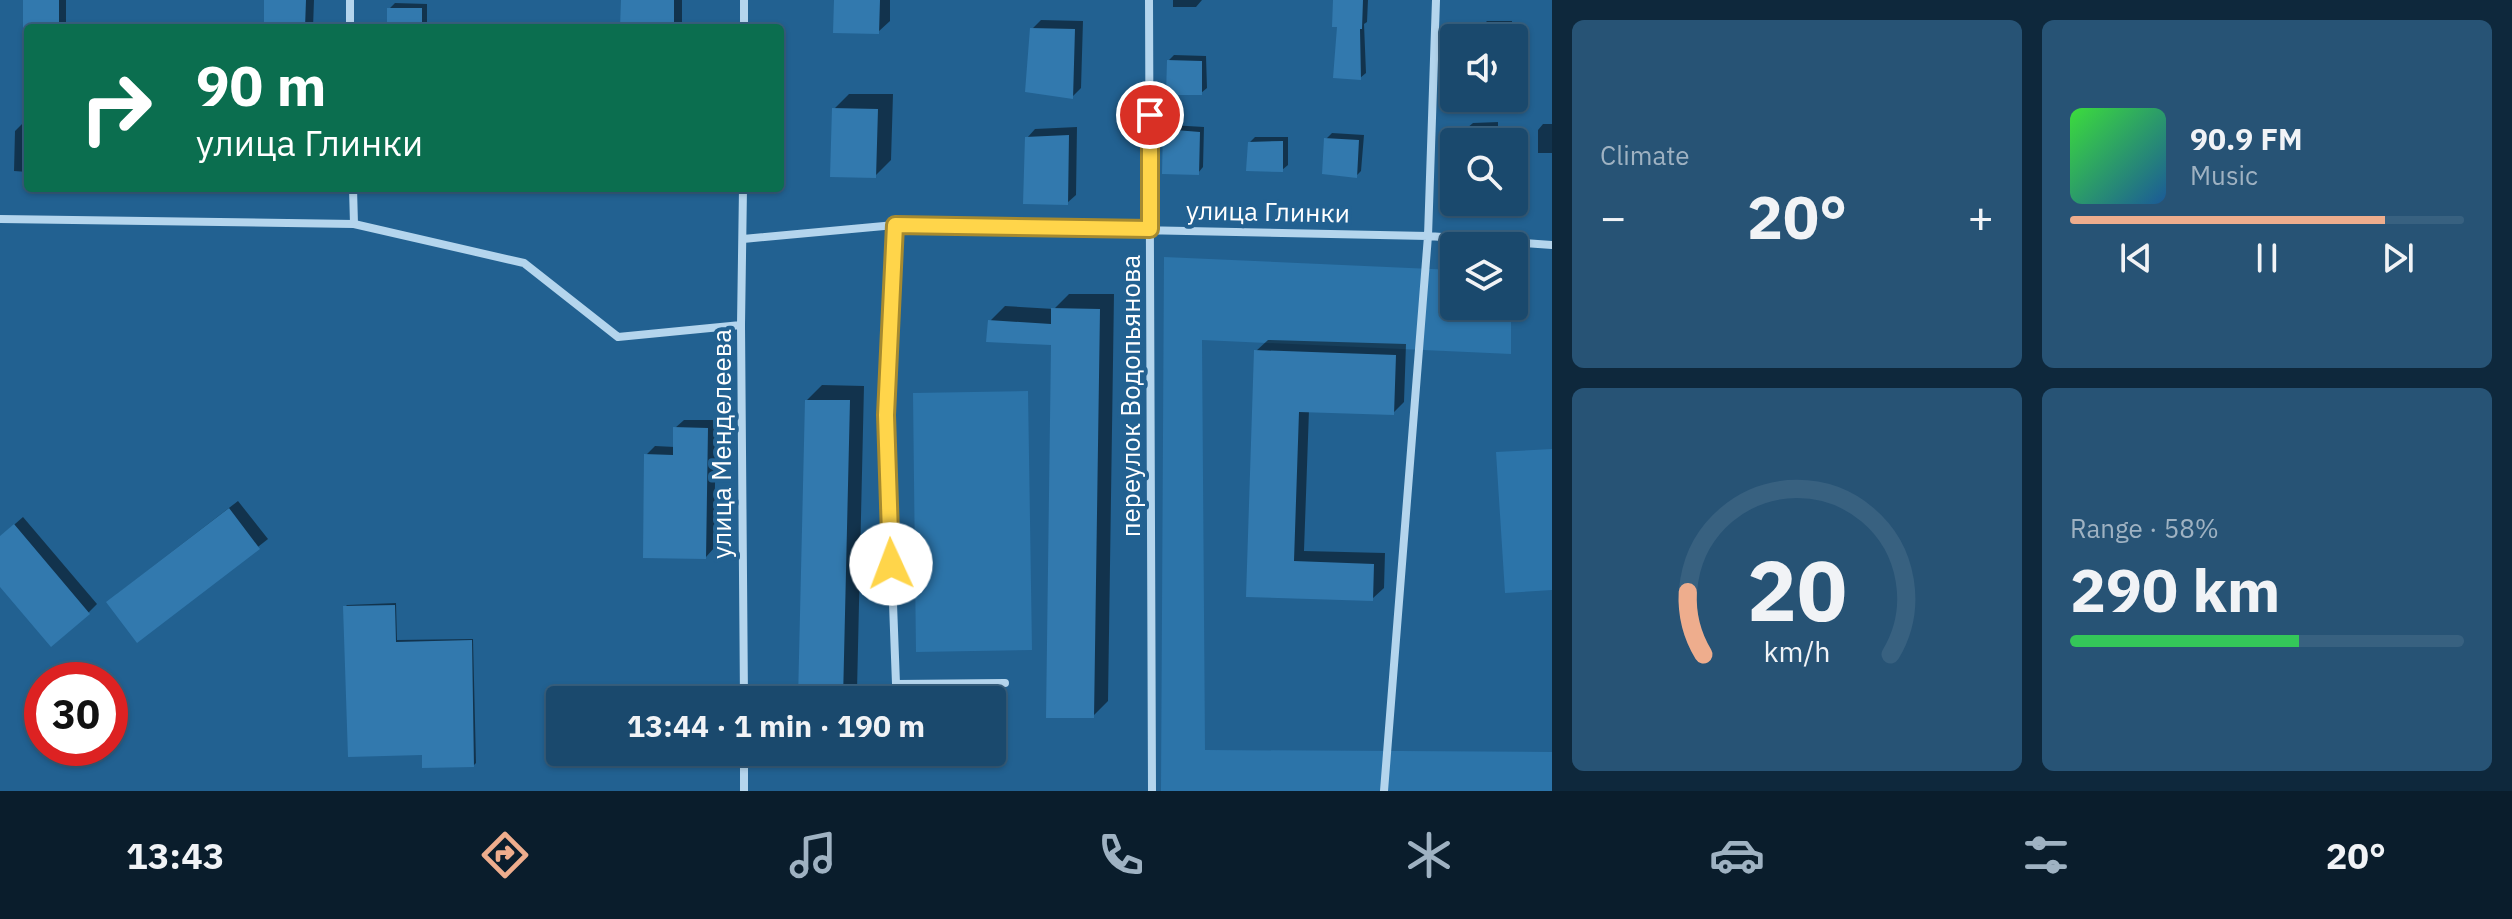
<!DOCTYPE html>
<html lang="en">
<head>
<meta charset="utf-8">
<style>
  :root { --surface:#1a496d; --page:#275375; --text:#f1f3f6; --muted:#9fb2c2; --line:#386180; --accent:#eead8d }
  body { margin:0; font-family:"IBM Plex Sans",sans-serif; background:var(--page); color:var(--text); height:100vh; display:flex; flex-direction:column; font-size:30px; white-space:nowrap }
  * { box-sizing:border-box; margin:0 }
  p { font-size:26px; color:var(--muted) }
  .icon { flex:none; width:44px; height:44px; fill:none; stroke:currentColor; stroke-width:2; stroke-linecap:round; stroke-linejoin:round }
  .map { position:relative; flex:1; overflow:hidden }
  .side { display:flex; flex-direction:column; gap:20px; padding:20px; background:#0e283c; width:960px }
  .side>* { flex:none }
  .hud { position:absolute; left:24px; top:24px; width:760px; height:168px; border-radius:8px; box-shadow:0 2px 6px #0004,0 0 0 2px var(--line); background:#0b6e4f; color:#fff; overflow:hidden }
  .tools { position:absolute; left:1440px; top:24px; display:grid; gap:16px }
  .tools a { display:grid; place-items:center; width:88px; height:88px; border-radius:8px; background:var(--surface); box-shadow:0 2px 6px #0004,0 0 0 2px var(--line); font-size:40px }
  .speed { position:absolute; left:24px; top:662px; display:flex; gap:16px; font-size:40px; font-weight:700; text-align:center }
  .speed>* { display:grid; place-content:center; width:104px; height:104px; border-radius:50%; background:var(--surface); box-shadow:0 2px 6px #0004,0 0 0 2px var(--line); line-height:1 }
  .speed .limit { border:12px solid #d22; background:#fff; color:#111 }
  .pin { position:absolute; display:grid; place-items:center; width:68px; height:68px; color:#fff; margin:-34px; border:4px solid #fff; border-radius:50%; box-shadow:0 2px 8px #0007 }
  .me { position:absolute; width:88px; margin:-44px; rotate:358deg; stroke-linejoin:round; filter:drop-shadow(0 0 6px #0008) }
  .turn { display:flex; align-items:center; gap:28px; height:168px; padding:0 40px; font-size:36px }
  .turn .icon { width:104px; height:104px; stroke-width:2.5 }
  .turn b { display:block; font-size:56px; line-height:68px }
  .big { font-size:60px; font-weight:700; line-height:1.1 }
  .side .widget { flex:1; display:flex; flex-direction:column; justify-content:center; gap:12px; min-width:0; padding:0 28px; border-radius:12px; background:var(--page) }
  .side .dial { align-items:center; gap:0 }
  .dial svg { height:208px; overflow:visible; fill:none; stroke:var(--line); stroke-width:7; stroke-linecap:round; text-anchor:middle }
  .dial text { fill:var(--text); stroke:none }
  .song { display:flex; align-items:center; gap:24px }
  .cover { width:96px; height:96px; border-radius:12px; background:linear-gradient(135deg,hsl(120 70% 55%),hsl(210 70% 35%)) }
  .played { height:8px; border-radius:4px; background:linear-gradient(90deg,var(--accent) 80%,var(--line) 80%) }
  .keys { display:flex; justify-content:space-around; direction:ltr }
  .heat { display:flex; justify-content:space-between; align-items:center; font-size:44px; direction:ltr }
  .charge { height:12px; border-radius:6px; background:linear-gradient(90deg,#34c759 58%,var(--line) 0) }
  .side .tiles { flex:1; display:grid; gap:20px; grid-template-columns:repeat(2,1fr) }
  .trip { position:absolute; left:546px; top:686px; width:460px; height:80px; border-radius:8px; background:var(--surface); box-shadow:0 2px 6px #0004,0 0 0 2px var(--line); font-weight:700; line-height:80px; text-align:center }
  .menu { display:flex; height:128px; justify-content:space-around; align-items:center; background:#0a1d2c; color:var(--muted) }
  .menu .icon { width:56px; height:56px }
  .menu .current { color:var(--accent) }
  .menu b { font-size:36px; color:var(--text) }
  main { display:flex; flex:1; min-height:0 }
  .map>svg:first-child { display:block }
</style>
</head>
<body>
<main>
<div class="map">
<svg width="1552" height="791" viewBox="0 0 1552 791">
  <rect width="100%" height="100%" fill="#226191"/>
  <path fill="#2c74a9" d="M1164 257 1454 270V306H1511V354L1202 340 1205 750 1552 752V791H1161Z
    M1028 391 1032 650 916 652 913 393Z
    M1552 449V590L1505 593 1496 452Z"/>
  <path fill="#0007" d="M25 0H66V28H28V75H25Z
    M266 0H314L313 28H266Z
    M623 0H682V28H622Z
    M836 0H890V21L878 32Z
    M1173 0H1202L1196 7H1173Z
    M1335 0H1368L1367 22 1364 24 1366 73 1360 78Z
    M395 3 427 4V28H389V9Z
    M1041 20 1083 21 1081 88 1072 97 1032 29Z
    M1487 21H1512V38H1482L1481 27Z
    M1174 55 1206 56 1207 88 1201 93 1169 60Z
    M849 94H893L891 160 875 176 834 109Z
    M24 122H28V172L14 171 15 131Z
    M1498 122V142H1467V128L1473 123Z
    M1543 124H1552V153H1538V130Z
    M1171 125 1204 127 1203 167 1198 173 1165 130Z
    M1077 127 1076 195 1067 203 1027 138 1035 129Z
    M1332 133 1364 135 1361 171 1356 176 1326 139Z
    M1255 137H1288V165L1282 170 1250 142Z
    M1069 294H1114L1108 701 1093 716 1053 344 990 321 1005 306 1054 309Z
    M1268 340 1406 344 1404 402 1393 413 1309 410 1304 551 1385 553 1384 588 1372 599 1248 595 1256 351Z
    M822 385 864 386 857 691 1007 694V732L992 747V700H800L807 400Z
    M684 420H716L714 548 706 557 646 455 655 446 675 447V428Z
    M238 501 268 539 138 640 117 594Z
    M23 517 97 604 88 613 0 583V537Z
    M396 603 397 640 473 639 476 763 474 765 424 753 345 607 347 605Z"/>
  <path fill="#3279ae" d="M23 0H59V28H23Z
    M264 0H306L305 28H264Z
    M621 0H674V28H620Z
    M834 0H880L879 34 833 33Z
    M1333 0H1363L1362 29H1360L1361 80 1333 78 1337 27H1332Z
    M387 8H422V28H387Z
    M1030 28 1075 29 1073 99 1025 92Z
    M1167 60 1202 61V95H1166Z
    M832 108 878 109 876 178 830 177Z
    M1163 129 1200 132 1199 175 1162 174Z
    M1069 135 1068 205 1023 204 1025 137Z
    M1324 138 1359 140 1357 178 1322 174Z
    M1283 141V172L1246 171 1248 142Z
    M1051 308 1100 309 1094 718H1046L1051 345 986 342 988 320 1051 324Z
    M1254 350 1396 355 1394 415 1299 412 1294 561 1374 564 1373 601 1246 597Z
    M805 400H850L843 700H798Z
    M673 427 708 428 706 559 643 558 644 454 673 455Z
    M229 508 260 549 137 643 106 602Z
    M14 524 90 614 51 647 0 587V536Z
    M395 605 396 642 472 640 474 767 422 768V755L348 757 343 606Z"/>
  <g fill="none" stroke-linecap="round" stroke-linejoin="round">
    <path stroke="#b4d5ed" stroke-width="8" d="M350 0V28
      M1149 0 1152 791
      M744 28V0
      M353 188 354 224
      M743 188 741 325 744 700
      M0 219 354 224 524 263 618 337 741 325
      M895 225 886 415 896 684 1005 683
      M743 239 895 225 1428 236 1552 245
      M744 752V791
      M1384 791 1428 236 1436 0"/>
  </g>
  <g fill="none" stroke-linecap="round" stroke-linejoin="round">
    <defs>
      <path id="route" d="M891 564 886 415 895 225 1150 229V115"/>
    </defs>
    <use href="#route" stroke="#a68a30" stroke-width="20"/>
    <use href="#route" stroke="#ffd54a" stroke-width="14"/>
  </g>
  <g text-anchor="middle" stroke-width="8" stroke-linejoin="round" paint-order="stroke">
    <g font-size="26" fill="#fff" stroke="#226191">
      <text transform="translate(1268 212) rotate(1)" y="9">улица Глинки</text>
      <text transform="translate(1131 396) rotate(-90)" y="9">переулок Водопьянова</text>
      <text transform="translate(722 444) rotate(-90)" y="9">улица Менделеева</text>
    </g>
  </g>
</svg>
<div class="tools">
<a><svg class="icon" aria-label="sound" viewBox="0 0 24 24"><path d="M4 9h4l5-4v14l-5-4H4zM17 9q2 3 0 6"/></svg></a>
<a><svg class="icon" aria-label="search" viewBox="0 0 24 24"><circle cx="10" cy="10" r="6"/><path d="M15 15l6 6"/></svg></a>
<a><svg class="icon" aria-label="layers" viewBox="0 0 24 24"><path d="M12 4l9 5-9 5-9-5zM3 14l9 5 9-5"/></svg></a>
</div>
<div class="speed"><div class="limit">30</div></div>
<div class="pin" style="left:1150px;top:115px;background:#d93025"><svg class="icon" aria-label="arrive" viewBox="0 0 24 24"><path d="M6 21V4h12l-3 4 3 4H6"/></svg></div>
<svg class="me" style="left:891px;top:564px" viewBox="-20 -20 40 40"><circle r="19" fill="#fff"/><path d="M0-13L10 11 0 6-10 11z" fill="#ffd54a"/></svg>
<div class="trip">13:44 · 1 min · 190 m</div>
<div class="hud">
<div class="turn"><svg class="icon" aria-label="right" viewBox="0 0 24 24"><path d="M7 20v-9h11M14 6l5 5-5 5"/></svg><div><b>90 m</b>улица Глинки</div></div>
</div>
</div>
<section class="side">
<div class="tiles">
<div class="widget"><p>Climate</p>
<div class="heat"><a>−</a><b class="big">20°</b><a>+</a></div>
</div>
<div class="widget">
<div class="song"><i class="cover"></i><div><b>90.9 FM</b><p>Music</p></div></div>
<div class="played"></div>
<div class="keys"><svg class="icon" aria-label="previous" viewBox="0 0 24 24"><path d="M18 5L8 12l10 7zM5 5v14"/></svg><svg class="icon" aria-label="pause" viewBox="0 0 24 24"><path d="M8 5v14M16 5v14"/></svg><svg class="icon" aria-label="next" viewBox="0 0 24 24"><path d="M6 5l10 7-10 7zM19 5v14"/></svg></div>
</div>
<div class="widget dial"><svg viewBox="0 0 100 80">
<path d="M14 69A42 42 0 1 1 86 69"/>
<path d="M14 69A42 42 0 0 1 8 45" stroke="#eead8d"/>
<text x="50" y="56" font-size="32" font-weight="700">20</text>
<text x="50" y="72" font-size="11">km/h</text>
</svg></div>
<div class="widget"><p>Range · 58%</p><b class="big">290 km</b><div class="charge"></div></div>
</div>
</section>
</main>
<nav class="menu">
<b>13:43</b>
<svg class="icon current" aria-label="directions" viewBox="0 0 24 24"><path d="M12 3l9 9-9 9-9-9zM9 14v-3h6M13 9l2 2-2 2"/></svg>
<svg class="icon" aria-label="music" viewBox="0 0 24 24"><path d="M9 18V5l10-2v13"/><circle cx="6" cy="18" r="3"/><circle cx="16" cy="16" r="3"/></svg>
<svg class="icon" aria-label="phone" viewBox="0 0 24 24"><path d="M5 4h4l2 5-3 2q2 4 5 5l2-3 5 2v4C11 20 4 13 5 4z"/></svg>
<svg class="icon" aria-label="climate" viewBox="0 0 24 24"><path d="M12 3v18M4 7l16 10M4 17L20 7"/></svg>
<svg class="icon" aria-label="car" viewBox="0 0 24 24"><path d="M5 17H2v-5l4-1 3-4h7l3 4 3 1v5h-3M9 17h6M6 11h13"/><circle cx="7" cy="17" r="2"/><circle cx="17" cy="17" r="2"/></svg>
<svg class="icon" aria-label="filters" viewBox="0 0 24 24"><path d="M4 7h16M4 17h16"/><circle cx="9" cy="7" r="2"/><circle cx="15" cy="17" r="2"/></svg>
<b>20°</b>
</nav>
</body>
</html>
